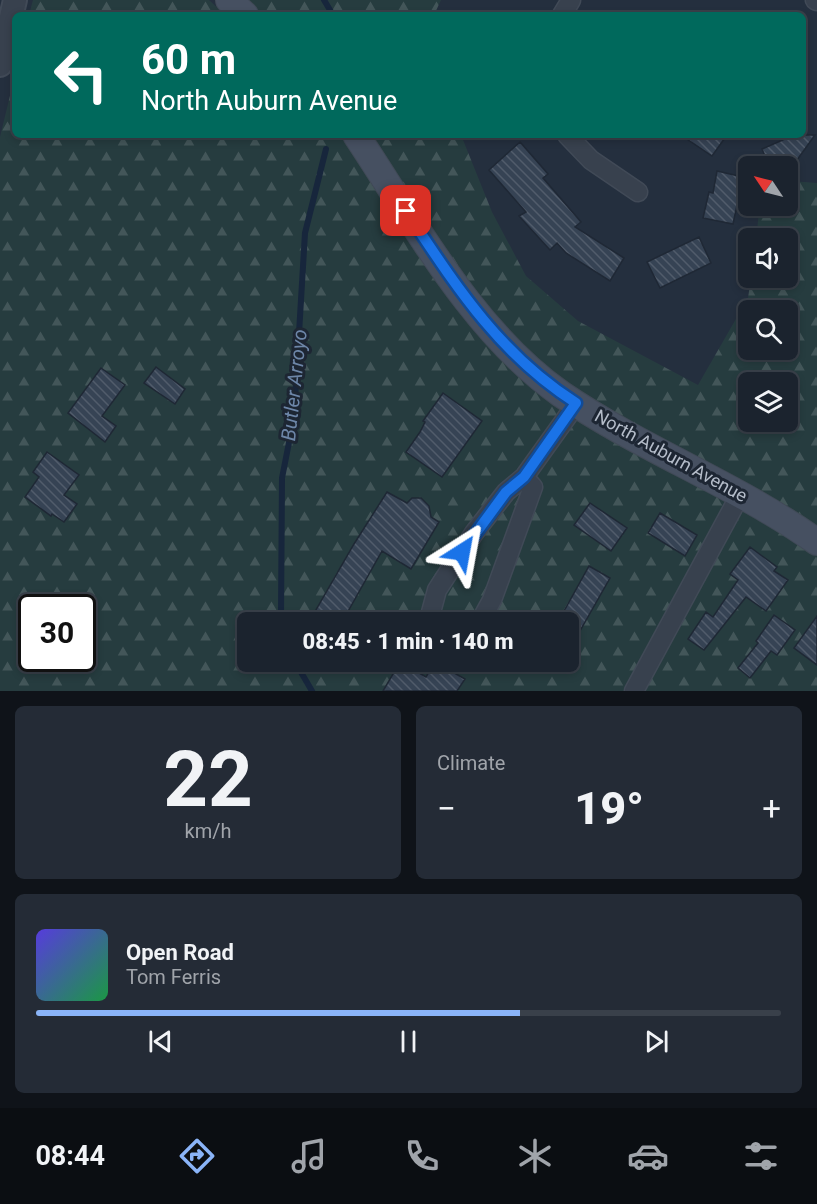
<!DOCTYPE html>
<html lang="en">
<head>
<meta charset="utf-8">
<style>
  :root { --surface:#1b232e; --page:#242b36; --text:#f1f3f6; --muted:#a0a4aa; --line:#39404a; --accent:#8ab4f8 }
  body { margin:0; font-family:Roboto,sans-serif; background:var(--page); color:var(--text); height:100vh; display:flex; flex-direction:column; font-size:22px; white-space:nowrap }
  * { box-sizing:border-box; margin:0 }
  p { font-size:20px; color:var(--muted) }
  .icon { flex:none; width:33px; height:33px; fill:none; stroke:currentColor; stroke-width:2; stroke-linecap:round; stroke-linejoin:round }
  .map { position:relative; height:691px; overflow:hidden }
  .side { display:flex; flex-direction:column; gap:15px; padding:15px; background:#0f1319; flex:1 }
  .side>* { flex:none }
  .guide { position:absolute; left:12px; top:12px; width:794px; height:126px; border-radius:9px; box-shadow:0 3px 9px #0003,0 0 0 2px var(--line); background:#00695c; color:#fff; overflow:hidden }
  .needle { width:39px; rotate:305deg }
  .tools { position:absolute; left:738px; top:156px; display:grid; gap:12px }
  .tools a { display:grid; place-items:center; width:60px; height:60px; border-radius:9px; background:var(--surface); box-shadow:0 3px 9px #0003,0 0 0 2px var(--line); font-size:30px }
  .speed { position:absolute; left:18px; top:594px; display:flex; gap:12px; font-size:30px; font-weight:700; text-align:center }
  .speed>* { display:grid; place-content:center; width:78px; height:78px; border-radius:50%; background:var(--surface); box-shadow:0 3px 9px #0003,0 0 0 2px var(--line); line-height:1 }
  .speed .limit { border:3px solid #111; border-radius:9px; background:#fff; color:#111 }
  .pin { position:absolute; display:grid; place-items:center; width:51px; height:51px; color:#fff; margin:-26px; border-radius:12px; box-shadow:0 3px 9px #0006 }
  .me { position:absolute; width:66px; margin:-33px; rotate:34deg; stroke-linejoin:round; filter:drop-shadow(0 0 4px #0008) }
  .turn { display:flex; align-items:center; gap:21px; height:126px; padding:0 30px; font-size:27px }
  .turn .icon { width:78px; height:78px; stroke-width:2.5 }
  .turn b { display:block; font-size:42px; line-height:51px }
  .big { font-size:45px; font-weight:800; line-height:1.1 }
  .side .widget { flex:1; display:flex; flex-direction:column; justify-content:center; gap:9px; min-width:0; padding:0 21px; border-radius:9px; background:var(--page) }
  .side .dial { align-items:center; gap:0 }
  .dial b { font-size:78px; line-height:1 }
  .song { display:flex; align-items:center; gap:18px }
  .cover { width:72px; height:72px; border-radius:9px; background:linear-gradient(135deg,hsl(250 70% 55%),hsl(140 70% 35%)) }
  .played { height:6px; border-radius:3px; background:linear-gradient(90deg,var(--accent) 65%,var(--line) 65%) }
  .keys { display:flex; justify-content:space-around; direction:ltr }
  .heat { display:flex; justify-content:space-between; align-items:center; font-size:33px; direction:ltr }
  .side .tiles { flex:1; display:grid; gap:15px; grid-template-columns:1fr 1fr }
  .widget:last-child { grid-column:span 2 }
  .trip { position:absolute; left:237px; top:612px; width:342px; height:60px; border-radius:9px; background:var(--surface); box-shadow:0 3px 9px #0003,0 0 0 2px var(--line); font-weight:800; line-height:60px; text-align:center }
  .dock { display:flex; height:96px; justify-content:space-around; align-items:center; background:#0b0e12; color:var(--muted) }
  .dock .icon { width:42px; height:42px }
  .dock .active { color:var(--accent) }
  .dock b { font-size:27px; color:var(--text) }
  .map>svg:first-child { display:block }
</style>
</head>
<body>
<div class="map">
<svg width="817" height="691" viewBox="0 0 817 691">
  <defs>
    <pattern id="forest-firs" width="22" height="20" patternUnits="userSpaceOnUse" patternTransform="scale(1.5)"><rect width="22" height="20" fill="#263c3f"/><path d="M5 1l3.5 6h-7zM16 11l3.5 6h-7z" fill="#435659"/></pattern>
    <pattern id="building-back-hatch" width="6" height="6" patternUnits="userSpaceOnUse" patternTransform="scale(1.5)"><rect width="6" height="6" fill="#364354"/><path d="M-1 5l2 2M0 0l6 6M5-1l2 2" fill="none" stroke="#515c6b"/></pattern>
  </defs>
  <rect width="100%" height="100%" fill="#242f3e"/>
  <path fill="url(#forest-firs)" fill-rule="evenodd" d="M33 0H209L225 15H29Z
    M243 0H441L434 15H259Z
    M15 75V135H346L587 425 623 447 774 525 817 555V691H0V137ZM32 608H82V658H32ZM248 622H568V662H248Z
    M367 135H461L492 212 526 276 578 321 698 385 748 298 751 278H788V238H756L759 213 764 206H788V183L791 181 817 183V530L588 399 521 348 471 290ZM748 310H788V350H748ZM748 382H788V422H748Z"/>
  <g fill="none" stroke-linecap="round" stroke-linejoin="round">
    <path stroke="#17263c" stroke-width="6" d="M324 0 333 15
      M283 622 281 616 282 478 294 417 305 233 326 149
      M295 662 312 691"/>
  </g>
  <path fill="url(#building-back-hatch)" stroke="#1f2835" stroke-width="1.5" d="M681 135H727L712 156Z
    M794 135H815L797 160 799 166H769L762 149Z
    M520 142 548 174 543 178 581 222 575 227 624 258 610 281 566 253 557 243 550 250 519 216 526 212 489 170Z
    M717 171 743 177 733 224 703 218 709 192 713 193Z
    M699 237 711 263 660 288 647 262Z
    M156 367 185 389 175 404 144 383Z
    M101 368 125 385 102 416 116 426 105 442 68 413Z
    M443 393 482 421 442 477 406 452 420 432 425 422 423 421Z
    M47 452 79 475 64 495 77 504 64 522 52 514 51 516 25 497 39 477 33 472Z
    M387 492 407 503 412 498H421L429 506 431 517 439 522 411 569 382 551 342 622H309L354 544Z
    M590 503 627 528 611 551 574 525Z
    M660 513 697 535 685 556 648 533Z
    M750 547 777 567 774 571 788 580 766 611 746 597 704 650 688 639 706 612 713 617 738 580 730 574Z
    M589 566 610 578 568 652V622H558Z
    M774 615 795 630 777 655 771 651 750 678 738 668 758 643 756 641Z
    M817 616V665L794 648Z
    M400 662 426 677 435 662 465 679 457 691H383Z"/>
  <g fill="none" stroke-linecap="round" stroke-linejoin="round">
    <defs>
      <path id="minor" d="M815 0 817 1
        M562 15 571 0
        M567 135 591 160 638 192
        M432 622 430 616 437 590 474 533 506 492 524 477 577 403
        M480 622 492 600 533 487 524 477
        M634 691 740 495"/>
      <path id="tertiary" d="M0 65 15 0"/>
      <path id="secondary" d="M229 0 245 15
        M356 135C416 225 472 331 561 394 643 450 737 485 817 542"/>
    </defs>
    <use href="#minor" stroke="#414a57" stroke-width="21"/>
    <use href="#tertiary" stroke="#414a57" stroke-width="26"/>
    <use href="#secondary" stroke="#414a57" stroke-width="28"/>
    <use href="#minor" stroke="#38414e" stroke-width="18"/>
    <use href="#tertiary" stroke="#38414e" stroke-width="22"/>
    <use href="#secondary" stroke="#465061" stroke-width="26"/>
  </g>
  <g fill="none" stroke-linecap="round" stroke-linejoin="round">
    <defs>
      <path id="route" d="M406 211C456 286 499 354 576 403L524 477 506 492 462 552"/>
    </defs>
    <use href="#route" stroke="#114b97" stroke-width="15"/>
    <use href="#route" stroke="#1a73e8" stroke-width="10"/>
  </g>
  <g text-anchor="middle" stroke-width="6" stroke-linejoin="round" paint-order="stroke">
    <g font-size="18" fill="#b4bcc9" stroke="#1d2633">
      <text transform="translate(671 456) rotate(29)" y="6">North Auburn Avenue</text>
    </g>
    <g font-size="20" font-style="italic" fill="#6d86a8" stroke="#1d2633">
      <text transform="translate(294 385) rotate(-84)" y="7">Butler Arroyo</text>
    </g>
  </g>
</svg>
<div class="tools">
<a><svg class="needle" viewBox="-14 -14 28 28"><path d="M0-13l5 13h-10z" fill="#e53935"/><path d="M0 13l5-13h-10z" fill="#a0a4aa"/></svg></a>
<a><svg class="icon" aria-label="sound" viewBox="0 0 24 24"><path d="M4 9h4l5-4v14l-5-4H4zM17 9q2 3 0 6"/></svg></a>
<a><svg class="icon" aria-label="search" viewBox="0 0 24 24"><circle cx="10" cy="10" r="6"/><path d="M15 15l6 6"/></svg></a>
<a><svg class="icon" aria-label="layers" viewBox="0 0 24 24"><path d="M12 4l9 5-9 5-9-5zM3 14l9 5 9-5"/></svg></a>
</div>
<div class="speed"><div class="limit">30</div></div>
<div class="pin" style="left:406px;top:211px;background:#d93025"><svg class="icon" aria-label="arrive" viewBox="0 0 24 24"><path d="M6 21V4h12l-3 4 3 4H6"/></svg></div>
<svg class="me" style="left:462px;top:552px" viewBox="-20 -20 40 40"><path d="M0-17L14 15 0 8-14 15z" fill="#1a73e8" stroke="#fff" stroke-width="4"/></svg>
<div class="trip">08:45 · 1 min · 140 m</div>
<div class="guide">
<div class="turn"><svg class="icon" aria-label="left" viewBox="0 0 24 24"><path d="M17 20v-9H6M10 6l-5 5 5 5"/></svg><div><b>60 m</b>North Auburn Avenue</div></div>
</div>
</div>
<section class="side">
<div class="tiles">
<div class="widget dial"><b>22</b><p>km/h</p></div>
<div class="widget"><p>Climate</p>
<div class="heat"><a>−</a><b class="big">19°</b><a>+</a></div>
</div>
<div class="widget">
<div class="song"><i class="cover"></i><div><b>Open Road</b><p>Tom Ferris</p></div></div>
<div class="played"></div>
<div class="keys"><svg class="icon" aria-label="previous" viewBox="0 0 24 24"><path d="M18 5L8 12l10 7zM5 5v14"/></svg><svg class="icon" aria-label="pause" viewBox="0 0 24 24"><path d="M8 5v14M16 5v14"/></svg><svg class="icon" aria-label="next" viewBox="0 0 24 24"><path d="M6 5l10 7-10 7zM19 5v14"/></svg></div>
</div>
</div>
</section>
<nav class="dock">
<b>08:44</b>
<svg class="icon active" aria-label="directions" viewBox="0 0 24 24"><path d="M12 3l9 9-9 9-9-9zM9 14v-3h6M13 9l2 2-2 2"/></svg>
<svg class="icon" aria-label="music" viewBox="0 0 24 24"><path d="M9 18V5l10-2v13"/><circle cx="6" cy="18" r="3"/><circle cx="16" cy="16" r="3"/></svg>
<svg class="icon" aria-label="phone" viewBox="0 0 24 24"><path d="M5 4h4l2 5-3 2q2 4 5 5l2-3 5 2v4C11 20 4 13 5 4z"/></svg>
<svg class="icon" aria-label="climate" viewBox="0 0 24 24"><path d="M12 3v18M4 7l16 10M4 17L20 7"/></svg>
<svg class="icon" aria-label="car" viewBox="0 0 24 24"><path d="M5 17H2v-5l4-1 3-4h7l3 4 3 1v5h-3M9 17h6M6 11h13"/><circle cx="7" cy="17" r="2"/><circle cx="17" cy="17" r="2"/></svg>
<svg class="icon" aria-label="filters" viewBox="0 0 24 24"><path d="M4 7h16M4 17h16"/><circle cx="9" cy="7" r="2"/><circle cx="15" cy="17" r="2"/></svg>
</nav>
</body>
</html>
